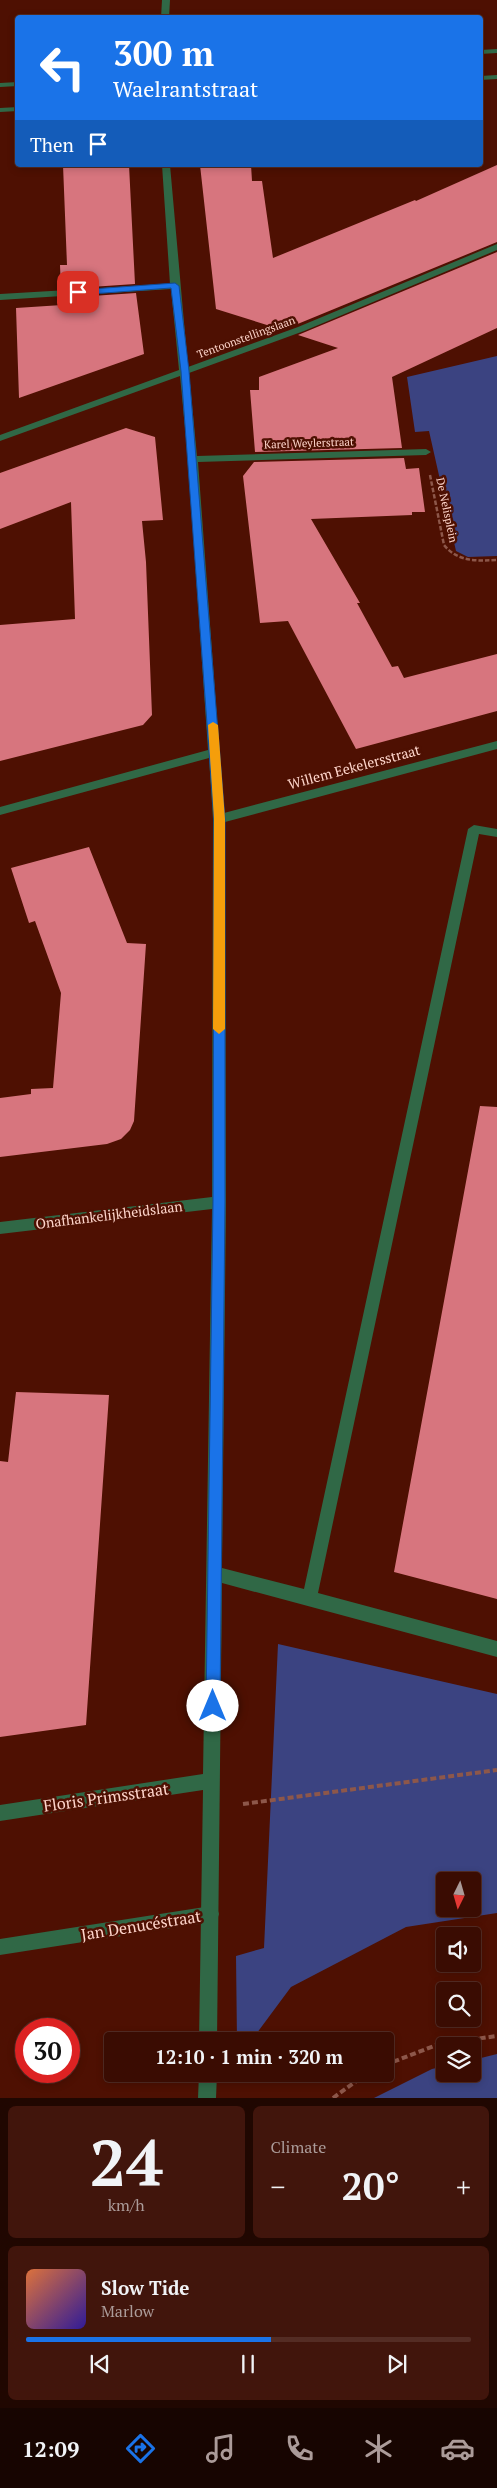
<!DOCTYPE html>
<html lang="en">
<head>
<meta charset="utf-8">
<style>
  :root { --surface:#3a0c02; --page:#41150c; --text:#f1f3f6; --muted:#ab9b99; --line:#542c24; --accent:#1a73e8 }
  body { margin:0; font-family:"PT Serif",serif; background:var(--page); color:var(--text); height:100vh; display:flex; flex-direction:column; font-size:19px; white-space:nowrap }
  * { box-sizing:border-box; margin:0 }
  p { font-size:16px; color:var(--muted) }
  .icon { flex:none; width:28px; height:28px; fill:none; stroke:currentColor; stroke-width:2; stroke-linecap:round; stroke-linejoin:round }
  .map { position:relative; height:2098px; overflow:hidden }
  .sheet { display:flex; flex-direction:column; gap:8px; padding:8px; background:#200701; flex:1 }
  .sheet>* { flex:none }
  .hud { position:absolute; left:15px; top:15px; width:468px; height:152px; border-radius:5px; box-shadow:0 2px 8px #0003,0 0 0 1px var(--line); background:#1a73e8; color:#fff; overflow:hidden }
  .needle { width:32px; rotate:185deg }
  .buttons { position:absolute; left:436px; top:1872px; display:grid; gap:10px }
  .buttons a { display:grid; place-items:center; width:45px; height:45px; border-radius:5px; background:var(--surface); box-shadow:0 2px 8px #0003,0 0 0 1px var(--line); font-size:25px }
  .speed { position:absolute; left:15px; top:2018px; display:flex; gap:10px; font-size:25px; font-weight:700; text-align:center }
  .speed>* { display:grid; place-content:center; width:65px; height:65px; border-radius:50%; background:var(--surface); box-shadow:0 2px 8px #0003,0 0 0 1px var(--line); line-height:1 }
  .speed .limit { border:8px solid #d22; background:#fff; color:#111 }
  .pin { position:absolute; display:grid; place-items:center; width:42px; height:42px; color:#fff; margin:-21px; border-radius:10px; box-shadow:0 2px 8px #0006 }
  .me { position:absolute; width:55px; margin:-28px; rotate:0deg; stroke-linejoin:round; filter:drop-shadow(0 0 4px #0008) }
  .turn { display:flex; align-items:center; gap:18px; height:105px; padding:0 15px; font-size:22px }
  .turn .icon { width:65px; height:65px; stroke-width:2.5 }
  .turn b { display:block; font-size:35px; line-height:42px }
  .then { display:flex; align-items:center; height:48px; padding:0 15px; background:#0003; gap:10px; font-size:19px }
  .big { font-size:38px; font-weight:700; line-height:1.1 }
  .sheet .card { flex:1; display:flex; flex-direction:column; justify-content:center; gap:8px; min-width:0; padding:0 18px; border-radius:8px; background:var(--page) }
  .sheet .dial { align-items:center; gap:0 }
  .dial b { font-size:65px; line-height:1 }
  .song { display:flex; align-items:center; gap:15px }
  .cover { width:60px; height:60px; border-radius:8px; background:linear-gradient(135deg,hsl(20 70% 55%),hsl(250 70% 35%)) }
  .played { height:5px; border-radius:2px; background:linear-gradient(90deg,var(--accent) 55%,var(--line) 55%) }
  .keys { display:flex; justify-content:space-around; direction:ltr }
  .heat { display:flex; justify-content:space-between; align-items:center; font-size:28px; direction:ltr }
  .sheet .tiles { flex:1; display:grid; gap:8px; grid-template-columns:1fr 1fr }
  .card:last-child { grid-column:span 2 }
  .trip { position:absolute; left:104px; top:2032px; width:290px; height:50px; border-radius:5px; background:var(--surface); box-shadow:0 2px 8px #0003,0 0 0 1px var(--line); font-weight:700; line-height:50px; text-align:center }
  .dock { display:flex; height:80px; justify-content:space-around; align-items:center; background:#170501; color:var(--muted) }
  .dock .icon { width:35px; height:35px }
  .dock .selected { color:var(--accent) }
  .dock b { font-size:22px; color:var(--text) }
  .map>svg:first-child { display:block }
</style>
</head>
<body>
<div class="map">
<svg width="497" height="2098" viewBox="0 0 497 2098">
  <rect width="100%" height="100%" fill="#4e1002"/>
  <path fill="#3b4381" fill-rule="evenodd" d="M497 356V556L468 557 456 551 429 431 415 432 407 377Z
    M278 1644 497 1694V1913L406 1927 291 1987 251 2041H237L236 1956 264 1948ZM445 1881H472V1909H445Z
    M497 2054V2098H374L432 2069 445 2066V2074H472L473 2060Z"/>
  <path fill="#d7757e" d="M63 165H129L135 284 61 289 60 265H67Z
    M200 165H251L252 181H262L273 258 415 200 416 201 497 165V242L283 330 216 309Z
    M497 252V328L392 377 402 448 255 452 250 390H259V377L338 348 298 335Z
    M136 293 144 354 19 398 16 308 62 305V298Z
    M126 428 155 437 163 520 142 521 146 562 152 715 143 725 0 761V625L75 619 71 502 0 529V473Z
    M404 458 406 469 419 468 425 512H412V515L311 519 360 603H357L392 667 398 666 404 678 497 654V711L356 749 288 621 260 623 243 476 254 462Z
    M89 847 127 943 146 944 134 1121 130 1130 121 1139 107 1144 0 1157V1098L31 1094V1089L53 1088 61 993 35 921 29 923 11 868Z
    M480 1106 497 1107V1599L394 1572Z
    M16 1392 109 1395 86 1725 0 1737V1461L8 1462Z"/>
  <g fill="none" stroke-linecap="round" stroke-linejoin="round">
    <path stroke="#8d574a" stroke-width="2.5" stroke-dasharray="4.5 2" stroke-linecap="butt" d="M430 475 444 545C458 562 476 561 497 560"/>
    <path stroke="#8d574a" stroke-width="4" stroke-dasharray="6 3" stroke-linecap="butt" d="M243 1804 497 1770
      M385 2065 439 2044 497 2036
      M333 2098 366 2074"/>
    <path fill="#306846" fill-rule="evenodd" d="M211 1906 217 1908 219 1914 217 1920 211 1922 0 1955V1939Z"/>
    <path fill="#306846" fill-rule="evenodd" d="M162 0H170L169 18H161Z
      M162 165H170L188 367 298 327 497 244V250L304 331 189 373 197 456 426 449 431 452 426 455 198 462 224 813 497 741V749L225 822 226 1202 222 1568 304 1589 468 829 474 825 497 829V837L479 834 318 1593 497 1641V1657L222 1583 217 2041H199L203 1790 0 1821V1805L203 1774 212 1209 0 1234V1222L212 1197 213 819 209 758 0 815V807L208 750 188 459 180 376 0 441V435L179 370 171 289 0 300V294L170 284Z
      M199 2074H217L216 2098H198Z"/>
    <path fill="#306846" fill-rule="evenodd" d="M497 49V53L480 54V50Z
      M497 75V79L480 80V76Z
      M18 82V86L0 87V83Z
      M18 107V111L0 112V108Z"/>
  </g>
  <path fill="#1a73e8" stroke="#114b97" d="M175 283 179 286 189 371 225 819V1202L220 1706 218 1711 213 1713 208 1711 206 1706 213 1202 214 819 181 371 171 288 78 295 74 292 78 290Z"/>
  <path fill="#f59e0b" d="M213 722 218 725 225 819V1029L219 1034 213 1029 214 819 208 725Z"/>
  <g text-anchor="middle" stroke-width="5" stroke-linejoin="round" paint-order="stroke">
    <g font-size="11" fill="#fed5cb" stroke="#4e1002">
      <text transform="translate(246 337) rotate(-20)" y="4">Tentoonstellingslaan</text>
      <text transform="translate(309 443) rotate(-2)" y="4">Karel Weylerstraat</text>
      <text transform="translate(447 510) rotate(78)" y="4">De Nelisplein</text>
    </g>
    <g font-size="14" fill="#fed5cb" stroke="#4e1002">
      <text transform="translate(354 767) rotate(-15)" y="5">Willem Eekelersstraat</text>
      <text transform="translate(109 1215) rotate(-7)" y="5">Onafhankelijkheidslaan</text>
    </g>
    <g font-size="16" fill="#fed5cb" stroke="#4e1002">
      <text transform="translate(106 1797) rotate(-8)" y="6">Floris Primsstraat</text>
      <text transform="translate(141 1925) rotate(-9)" y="6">Jan Denucéstraat</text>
    </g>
  </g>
</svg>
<div class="buttons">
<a><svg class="needle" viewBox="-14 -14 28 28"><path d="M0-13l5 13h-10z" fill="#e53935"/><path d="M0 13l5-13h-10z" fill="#ab9b99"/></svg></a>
<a><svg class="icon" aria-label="sound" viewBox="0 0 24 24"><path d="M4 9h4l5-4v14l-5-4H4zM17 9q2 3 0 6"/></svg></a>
<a><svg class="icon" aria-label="search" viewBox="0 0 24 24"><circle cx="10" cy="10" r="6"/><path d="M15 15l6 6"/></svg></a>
<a><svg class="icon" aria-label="layers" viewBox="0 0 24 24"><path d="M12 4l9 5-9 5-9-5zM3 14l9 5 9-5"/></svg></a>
</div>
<div class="speed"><div class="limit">30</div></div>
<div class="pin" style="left:78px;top:292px;background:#d93025"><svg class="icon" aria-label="arrive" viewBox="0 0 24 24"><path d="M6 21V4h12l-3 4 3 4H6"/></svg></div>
<svg class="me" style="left:213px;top:1706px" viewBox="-20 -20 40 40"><circle r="19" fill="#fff"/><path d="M0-13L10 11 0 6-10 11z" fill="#1a73e8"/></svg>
<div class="trip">12:10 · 1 min · 320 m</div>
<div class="hud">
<div class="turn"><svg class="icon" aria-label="left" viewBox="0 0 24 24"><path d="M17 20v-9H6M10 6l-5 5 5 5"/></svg><div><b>300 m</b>Waelrantstraat</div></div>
<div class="then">Then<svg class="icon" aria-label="arrive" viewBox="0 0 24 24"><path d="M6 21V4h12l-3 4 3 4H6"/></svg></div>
</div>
</div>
<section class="sheet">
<div class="tiles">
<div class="card dial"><b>24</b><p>km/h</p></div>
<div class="card"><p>Climate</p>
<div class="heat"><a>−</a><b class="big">20°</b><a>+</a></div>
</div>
<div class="card">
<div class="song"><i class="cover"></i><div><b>Slow Tide</b><p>Marlow</p></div></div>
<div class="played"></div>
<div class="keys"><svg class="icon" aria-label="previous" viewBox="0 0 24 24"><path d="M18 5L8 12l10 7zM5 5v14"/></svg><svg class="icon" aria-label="pause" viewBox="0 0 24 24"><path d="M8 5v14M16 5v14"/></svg><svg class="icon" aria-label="next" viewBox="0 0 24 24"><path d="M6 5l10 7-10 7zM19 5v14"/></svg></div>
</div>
</div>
</section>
<nav class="dock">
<b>12:09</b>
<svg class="icon selected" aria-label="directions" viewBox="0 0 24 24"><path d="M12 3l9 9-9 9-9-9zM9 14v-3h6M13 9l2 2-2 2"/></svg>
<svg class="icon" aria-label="music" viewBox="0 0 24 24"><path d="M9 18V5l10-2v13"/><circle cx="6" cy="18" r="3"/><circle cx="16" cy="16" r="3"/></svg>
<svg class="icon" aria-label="phone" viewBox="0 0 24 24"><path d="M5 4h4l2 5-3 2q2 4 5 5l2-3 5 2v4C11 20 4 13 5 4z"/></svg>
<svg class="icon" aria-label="climate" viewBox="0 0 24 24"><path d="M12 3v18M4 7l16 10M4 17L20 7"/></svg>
<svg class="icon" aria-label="car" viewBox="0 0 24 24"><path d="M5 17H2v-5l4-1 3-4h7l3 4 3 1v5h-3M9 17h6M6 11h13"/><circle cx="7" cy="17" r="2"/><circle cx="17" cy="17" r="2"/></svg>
</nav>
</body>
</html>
